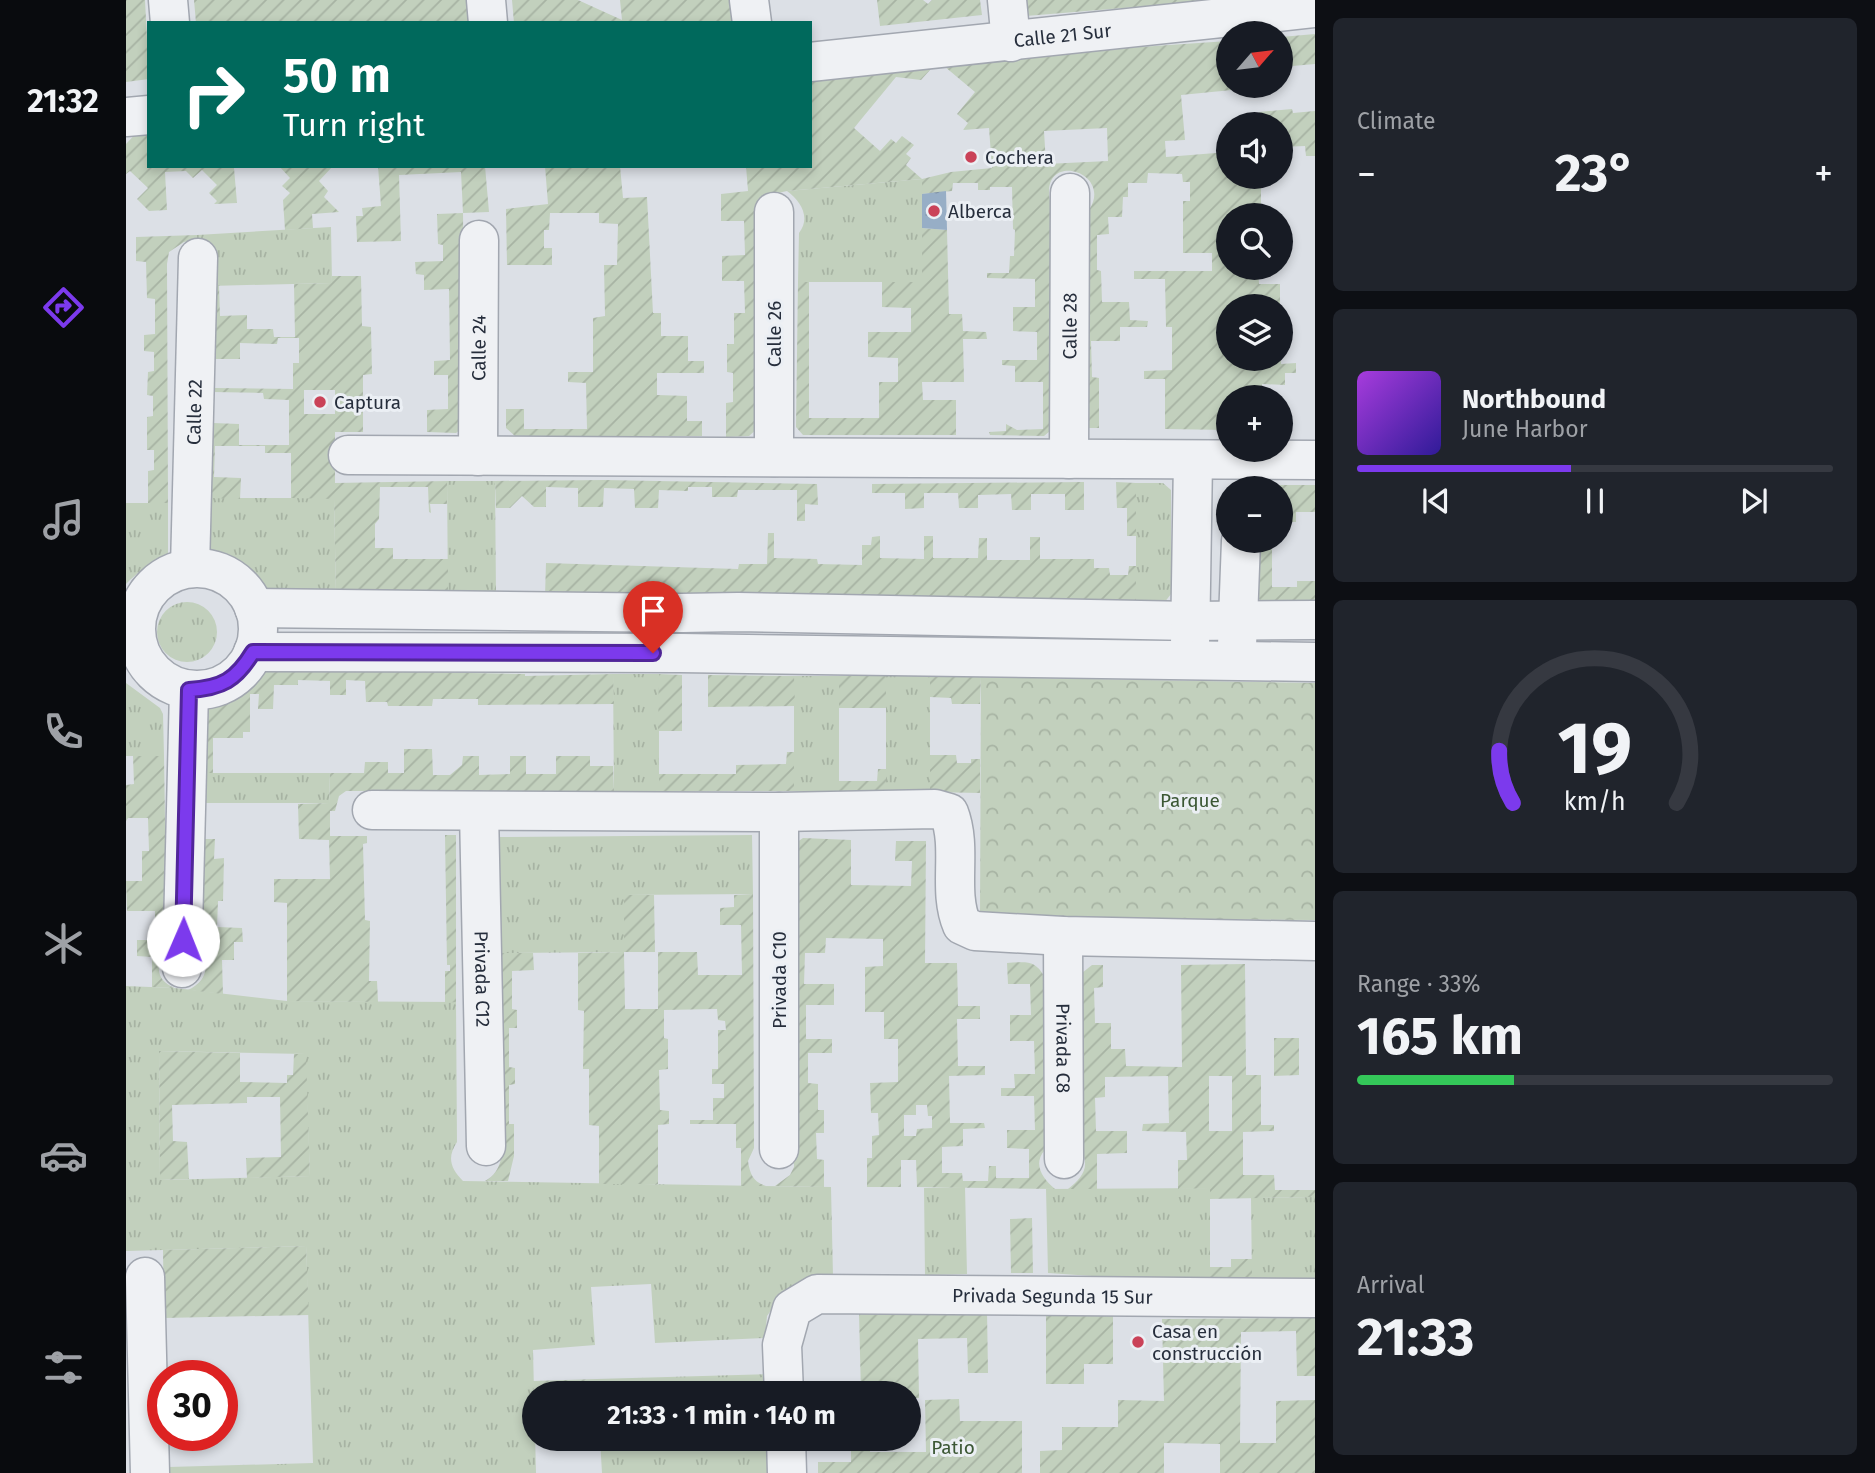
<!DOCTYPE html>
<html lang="en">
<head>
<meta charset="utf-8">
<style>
  :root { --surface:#171b24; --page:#20242c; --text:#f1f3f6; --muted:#9ea1a6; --line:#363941; --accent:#7c3aed }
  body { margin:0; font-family:"Fira Sans",sans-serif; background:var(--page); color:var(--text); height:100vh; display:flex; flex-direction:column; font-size:26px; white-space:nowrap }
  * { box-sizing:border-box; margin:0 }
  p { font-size:23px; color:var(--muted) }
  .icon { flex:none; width:38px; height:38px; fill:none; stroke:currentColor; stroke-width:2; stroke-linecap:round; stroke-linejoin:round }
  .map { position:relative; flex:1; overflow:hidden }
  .sheet { display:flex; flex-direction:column; gap:18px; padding:18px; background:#0d0f14; width:560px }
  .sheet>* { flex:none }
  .banner { position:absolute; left:21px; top:21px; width:665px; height:147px; border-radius:0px; box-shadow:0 4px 10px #0003; background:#00695c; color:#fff; overflow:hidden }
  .needle { width:46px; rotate:62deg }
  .controls { position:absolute; left:1090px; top:21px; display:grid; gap:14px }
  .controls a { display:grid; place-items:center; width:77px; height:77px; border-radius:50%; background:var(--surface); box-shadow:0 4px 10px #0003; font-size:35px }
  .speed { position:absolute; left:21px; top:1360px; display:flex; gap:14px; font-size:35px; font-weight:700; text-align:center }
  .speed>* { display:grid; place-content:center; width:91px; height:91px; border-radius:50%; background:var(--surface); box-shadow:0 4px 10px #0003; line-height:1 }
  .speed .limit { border:10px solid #d22; background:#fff; color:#111 }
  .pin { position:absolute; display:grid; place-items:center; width:60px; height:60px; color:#fff; margin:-72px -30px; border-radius:50% 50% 50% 0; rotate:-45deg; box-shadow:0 0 7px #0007 }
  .pin .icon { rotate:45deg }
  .me { position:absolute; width:77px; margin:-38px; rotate:1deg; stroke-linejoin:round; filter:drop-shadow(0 0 5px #0008) }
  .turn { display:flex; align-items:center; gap:24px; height:147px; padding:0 21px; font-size:32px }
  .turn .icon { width:91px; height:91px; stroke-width:2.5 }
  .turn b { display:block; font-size:49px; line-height:60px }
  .big { font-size:52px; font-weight:700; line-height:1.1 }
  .sheet .tile { flex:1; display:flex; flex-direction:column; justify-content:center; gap:10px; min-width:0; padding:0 24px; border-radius:10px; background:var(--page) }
  .sheet .dial { align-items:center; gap:0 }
  .dial svg { height:182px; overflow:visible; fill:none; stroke:var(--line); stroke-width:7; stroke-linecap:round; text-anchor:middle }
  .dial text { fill:var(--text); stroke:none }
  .song { display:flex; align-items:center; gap:21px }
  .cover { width:84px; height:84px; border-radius:10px; background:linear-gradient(135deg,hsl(280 70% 55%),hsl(250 70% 35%)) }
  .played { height:7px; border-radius:4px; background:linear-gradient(90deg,var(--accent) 45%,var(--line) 45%) }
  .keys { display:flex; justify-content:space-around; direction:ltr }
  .heat { display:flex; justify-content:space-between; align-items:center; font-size:38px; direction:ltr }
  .charge { height:10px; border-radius:5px; background:linear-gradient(90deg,#34c759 33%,var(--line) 0) }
  .trip { position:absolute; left:396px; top:1381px; width:399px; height:70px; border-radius:35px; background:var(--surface); box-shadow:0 4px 10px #0003; font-weight:700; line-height:70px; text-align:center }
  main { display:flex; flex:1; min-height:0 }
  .tabs { display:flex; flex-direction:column; width:126px; justify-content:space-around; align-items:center; background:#090b0e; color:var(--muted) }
  .tabs .icon { width:49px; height:49px }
  .tabs .active { color:var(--accent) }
  .tabs b { font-size:32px; color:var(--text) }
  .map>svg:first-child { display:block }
</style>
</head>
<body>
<main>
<nav class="tabs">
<b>21:32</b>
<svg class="icon active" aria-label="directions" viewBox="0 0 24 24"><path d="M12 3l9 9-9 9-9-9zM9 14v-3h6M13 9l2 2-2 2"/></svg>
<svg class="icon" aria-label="music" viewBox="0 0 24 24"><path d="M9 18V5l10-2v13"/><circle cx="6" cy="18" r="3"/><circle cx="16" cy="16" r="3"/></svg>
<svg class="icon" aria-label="phone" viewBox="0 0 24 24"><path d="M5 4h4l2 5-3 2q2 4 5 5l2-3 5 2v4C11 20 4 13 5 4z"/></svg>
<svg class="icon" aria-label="climate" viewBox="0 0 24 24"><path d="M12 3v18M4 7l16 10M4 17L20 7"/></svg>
<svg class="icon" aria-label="car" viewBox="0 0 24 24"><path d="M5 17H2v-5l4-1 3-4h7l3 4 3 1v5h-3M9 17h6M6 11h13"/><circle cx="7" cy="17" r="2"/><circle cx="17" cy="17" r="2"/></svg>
<svg class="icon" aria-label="filters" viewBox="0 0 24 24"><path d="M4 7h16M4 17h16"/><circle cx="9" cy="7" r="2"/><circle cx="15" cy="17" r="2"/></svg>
</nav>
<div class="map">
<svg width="1189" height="1473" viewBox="0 0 1189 1473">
  <defs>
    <pattern id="grass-tufts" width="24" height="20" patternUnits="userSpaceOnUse" patternTransform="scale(1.75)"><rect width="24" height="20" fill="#c2d0bd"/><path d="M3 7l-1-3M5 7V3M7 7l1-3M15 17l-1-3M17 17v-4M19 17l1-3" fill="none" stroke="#a7b3a3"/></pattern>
    <pattern id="park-crowns" width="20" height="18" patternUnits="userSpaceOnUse" patternTransform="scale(1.75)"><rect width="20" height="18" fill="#c2d0bd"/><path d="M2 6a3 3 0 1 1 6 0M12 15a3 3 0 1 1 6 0" fill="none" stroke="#a7b3a3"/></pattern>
    <pattern id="garden-furrows" width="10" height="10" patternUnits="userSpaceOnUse" patternTransform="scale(1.75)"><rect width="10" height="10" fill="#c2d0bd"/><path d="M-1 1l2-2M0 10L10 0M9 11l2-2" fill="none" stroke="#a7b3a3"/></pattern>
    <pattern id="water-ripples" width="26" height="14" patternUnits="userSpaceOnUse" patternTransform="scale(1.75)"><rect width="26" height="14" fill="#97aec6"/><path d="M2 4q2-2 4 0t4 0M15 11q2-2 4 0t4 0" fill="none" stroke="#7b8ea2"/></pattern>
  </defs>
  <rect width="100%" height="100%" fill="#dce0e6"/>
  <path fill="url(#grass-tufts)" fill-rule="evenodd" d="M796 179V282H672L673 233C685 218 675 201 661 191Z
    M205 227 206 283 84 286 71 240V235Z
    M321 481H369L370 595 322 594Z
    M1010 483H1037L1045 490V594L1038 603H1010Z
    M84 498H208L210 595H135L112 572 88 560 83 554Z
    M0 503H42V557C24 563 13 571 0 584Z
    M31 632a30 30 0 1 1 60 0a30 30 0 1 1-60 0Z
    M487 674H533V791H488Z
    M668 676H713V792L668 791Z
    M760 676H804V792H760Z
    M0 683 34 708 37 714 38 756H0Z
    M75 773H204L203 803H75Z
    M626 835 627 894 498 895V952L371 953 372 837Z
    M0 986 49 988 161 1001 330 1002 331 1142C321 1157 324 1168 337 1181L705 1187 707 1276 657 1293 641 1316 639 1338 529 1343 525 1284 465 1287 469 1345 407 1350 410 1473H44L43 1467 187 1463 180 1246 0 1251ZM33 1051 179 1054 184 1176 34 1180Z
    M839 1187 841 1274 799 1275 798 1188Z
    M1084 1188V1284L922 1273 920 1189Z
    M1189 1197V1283L1126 1284 1125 1198Z
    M643 1374 644 1393H471V1379Z
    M474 1439H645L646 1473H476Z"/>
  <path fill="url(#park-crowns)" d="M855 677 1189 683V920L854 918Z"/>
  <path fill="url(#garden-furrows)" fill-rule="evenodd" d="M0 0H19L23 79 0 82Z
    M68 0H343L345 23H70Z
    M386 0H452L496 20 494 0H611L612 23H388Z
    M751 0H797L802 4 806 0H854L856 15 754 26Z
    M898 0H1094L900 16Z
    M1189 34V64L1155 67V37Z
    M1102 41V86H1106V90L1055 95 1059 140 1039 141 1040 157 1102 152V177H1135V206L1141 207V215H1102V268H1132L1133 284H1154V306H1102V359H1155V364L1170 363V373H1159V385L1136 384V397H1102V430L1039 429V379H1018V371L1046 370V327H1040L1039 279H1008V271H1086V253H1057V201H1064V182H1057L1056 174 1022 173 1021 183H1002V197H997L996 217H982L983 234 971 235V270L975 271 976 302H1003L1004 320 1022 321 1021 327H994V341H965L966 377 973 378V428H962L963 210C990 169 904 147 927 211L924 431 918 436 864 435 863 432 880 431V424L891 430 917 429V382H889V366L876 365V360H911V332L887 331V307H909V279L861 278V273H883L884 256H888L889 230 887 229 886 187H864V190H852V183H827L826 191 796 194V179L661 191C615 200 632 221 633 255L632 428 623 436 600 437V403L607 402V373L601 372V344H608V313H619L618 281H596V256L619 255 618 221H595V194L622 191 620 166H684V78L812 61ZM812 61 849 92 831 114 842 123 837 130 863 128 866 168 825 172 796 179 780 165 785 158 780 154 788 145 776 136 770 143 765 139 754 151 728 128 770 77 795 80ZM981 128 982 161 920 164 918 131Z
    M1166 109 1167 113 1189 111V156H1180L1179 146 1156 147 1155 163V124H1134L1133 112Z
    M16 127H23V166H129L108 168 111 203 88 204 91 201 83 193 91 185 76 170 67 178 60 171 39 172 41 210 23 211 11 199 22 188 4 171 0 174V144Z
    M153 166H207L193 181 202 191 198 197 213 212 186 214 187 228 159 230 157 200 164 193 156 186 164 178Z
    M252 166H359L363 212 337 213 339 426 330 433 301 432V410L322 409V375H308V361L324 360 323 289 298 290V275L290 274 289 262 317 261V245L312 244 311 214 337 213 335 172 273 175 275 241 231 242 230 216H237L236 208 255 206Z
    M419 166H494L497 198 521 197 527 313H535V336H562V361H578V373H531V395L561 396V421H576V436H389L380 428V409H398V429H461L460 383 442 382V372H467V318L479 316 478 265H491L492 224 473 223V213H424L423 230H418V248H426V265H381L380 209 422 204Z
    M796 228 821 230 823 314H836L837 331 860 332 861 339H837L838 382H796L797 400H830V435H677L670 427 672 282H683V418H753V382H772V358L742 357V332H785V308L756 307V282H796Z
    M71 235V240L58 242 43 252 41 264 42 503H22V471L28 470V450H21V417L27 416V396L21 395 22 372 28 371V352L18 351V335L29 334V299L21 298 20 262 10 261V237Z
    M206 276H235L236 326 245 327 246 374 237 375V432H209V483L321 481V504H304L305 513 303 512 302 487H254L253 519 249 524V548H267V559H322V594L210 595 208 499 165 498V453H139V446H89L88 477 115 478 114 499 84 498V286H93L94 316 121 315V329H147L148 337H169L168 284 206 283ZM152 338H173V363H167V389L89 388V359H114V343L151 344ZM178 390H209V414H178ZM87 392 137 393 138 399 163 400V445H113V424L87 423Z
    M478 480 691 484 692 505 679 504V521H671V490H612L611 497H586V487H562V491L533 490 532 508H509L508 489 478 488 477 507H452V488L420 487V507H408L396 496 384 508H370L369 481Z
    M958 482V510H939V494H905V510H886L885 494 852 495V508H833L832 493H798V508L779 509V493H746V484Z
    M990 482 1010 483V536H1001V508H991Z
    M1141 485H1189V512H1170V522H1155V488H1137Z
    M642 533H648V558L691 559 692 564 736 565V545H745L746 537 754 536V558L798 559V536H807V558H852L853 538H861V560H904V537H914V559H968V568H983L984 575H1002L1003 566H1010V603L419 596 420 563 612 569 613 564H641Z
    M1133 541H1146V587H1171V581H1189V609L1139 608 1133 599Z
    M129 669 399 674V676L487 674 488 704 352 705V699H307L306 706H262L261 702H240L239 681 220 680V695H204V681L172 680V685H148L147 709H132L133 694H124V732H117V738H87V773H75L78 709C99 699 116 690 129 669Z
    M533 674 556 675V731H532Z
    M582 675 668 676 669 706 582 707Z
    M713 676H760V708H713Z
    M804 676 855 677 854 704H826L825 698 804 697Z
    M278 749H306L307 775H324L336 765 337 756H353V775L384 774V756H400V774H430V756H464V766H487L488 791H220L213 796 209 811H204V836H241V843L237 844 239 920 244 921 243 981H251L252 1002 161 1001V903L148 902V879H204L203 840 173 839 172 804 203 803 204 773H238L239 762H262V773H278Z
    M661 752H668V791H533V774H610V765L660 764Z
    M804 755H830L831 763H845V759H854V793L804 792Z
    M7 756H38L41 949C29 963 29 981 49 988L26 987V957L11 956V940H29V911H1L0 881H16V851H23L22 818H2L0 821V785L8 784Z
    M752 769H760V792H713V781H751Z
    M319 835H330V1002L319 1003V971H324V965H321Z
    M677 838 725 840V885L785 886 786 861H769L770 841H800L799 963H831L832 1006H854V1019H831L832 1066H859V1075L823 1076 824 1123H858L859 1128 837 1129V1146L816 1147V1173H836L837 1181H862L863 1166H870V1178H903V1149L881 1148V1130H909L908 1096H875V1088H889L888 1074H909L908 1041H884V1015H905L904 984H882L881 963C898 962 909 959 918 976L919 1150C906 1164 917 1179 929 1189L791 1187 790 1160H775V1187H741V1158H746V1136L753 1135 752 1113H745L744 1083 772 1082V1039H758V1012H739V967L757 966V939L700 938 699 953H679L678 984H708V1005H680V1039H706V1053H682V1083L692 1084V1110H698V1133H690L691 1159 698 1160V1187L649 1186 664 1175 668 1167 664 847ZM790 1105H801L802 1116H806V1128L791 1129 790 1136H778V1115H790Z
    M75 839H89L88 859 98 858 97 901H92L91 927 116 928 117 942H108V960H96L97 994 62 990C80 982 85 966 73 950Z
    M627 894 628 1148 622 1161C624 1174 627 1182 640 1186H615V1148H610V1124H564V1120H587V1098H598V1084H586V1069H592V1030H600L599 1021 592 1020 591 1009 538 1010V1038L542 1039V1069L533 1070 534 1110 543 1111V1124L532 1125V1184H473V1126L463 1125V1069H457L458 1011 452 1010V953L498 952V895H528L529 952H498L499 1009H532V952H571L572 975H616L615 925H594V908L608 907V895Z
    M371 953H407L408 970 386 971V1009L391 1010V1028H383V1067L389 1068V1084L383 1085V1124H388V1156L382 1181H359C368 1176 372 1170 375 1159Z
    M1119 964 1120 1075H1135V1125H1148V1131L1117 1132V1175H1148L1149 1190H1189V1197L1084 1199V1188L1052 1189V1160H1061L1060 1132 1016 1131 1017 1124 1043 1123 1042 1076 979 1077V1097L969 1098 970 1131H1001V1153L971 1154V1189H942C955 1179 965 1167 955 1151L956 973 966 965H977V987L968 988 969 1023H985V1049H999L1000 1066 1056 1067 1055 965ZM1083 1076H1106V1131H1083Z
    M1148 1038H1173V1075L1148 1076Z
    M33 1051 114 1053V1082L161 1083V1075H167L168 1054H180L184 1176 121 1178 120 1158 155 1157 154 1097H121V1103L46 1105 47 1141 61 1142 63 1179 34 1180Z
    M906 1218 907 1273H885L884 1219Z
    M180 1246 183 1315 38 1318 37 1250Z
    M1105 1259H1126V1284H1084V1267H1105Z
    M861 1311 862 1373H842L841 1338 792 1339 793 1398H782V1393H735L733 1314Z
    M920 1311H987V1364H958V1384H920Z
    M1189 1318V1376H1171L1170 1331 1115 1332 1114 1443H1150V1401L1189 1400V1473H1094V1444L1038 1443V1473H914V1451L936 1450V1427H992V1400L1038 1401 1036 1319Z
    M471 1379V1393H408V1396L407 1381Z
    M833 1399 834 1421H896V1473H692V1462H725V1442H743L744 1452H800L799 1400Z"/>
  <path fill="url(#water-ripples)" d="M820 191 821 230 796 228V194Z"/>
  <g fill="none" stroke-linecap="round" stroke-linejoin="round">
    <defs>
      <g id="minor">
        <path d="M42 0 44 23"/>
        <path d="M360 0 362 23"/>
        <path d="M623 0 626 23"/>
        <path d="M881 0 885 42"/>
        <path id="s1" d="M684 62 1189 8"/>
        <path d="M0 117 23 115"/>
        <path d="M648 212V457"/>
        <path d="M222 455 1189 460"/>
        <path id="s2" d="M352 456 353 240"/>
        <path id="s3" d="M943 459 944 193"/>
        <path id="s4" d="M64 568 72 258"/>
        <circle cx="71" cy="629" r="61"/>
        <path d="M128 608 556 613 612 612 1064 621 1189 620"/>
        <path d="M1064 646 1067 460"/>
        <path d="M1111 646 1115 541"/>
        <path d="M127 652 554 653 1189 662"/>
        <path d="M246 810 653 812 809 809 823 813C837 849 821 890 836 925L849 931 937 936 1189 941"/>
        <path id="s5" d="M353 811 360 1146"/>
        <path id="s6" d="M937 936 938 1159"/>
        <path d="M56 968 63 690"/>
        <path d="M653 1149V812"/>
        <path d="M19 1277 24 1473"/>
        <path id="s7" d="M658 1393 656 1345 666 1309 691 1294 1189 1298"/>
        <path d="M660 1438 661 1473"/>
      </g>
    </defs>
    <use href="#minor" stroke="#a2a7b0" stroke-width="41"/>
    <use href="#minor" stroke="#eff1f4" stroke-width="38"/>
  </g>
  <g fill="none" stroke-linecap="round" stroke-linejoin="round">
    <defs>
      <path id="route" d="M57 940 63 690C96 688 110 680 127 652L527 653"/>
    </defs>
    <use href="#route" stroke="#51269a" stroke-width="18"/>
    <use href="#route" stroke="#7c3aed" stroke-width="12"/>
  </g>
  <g fill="#ca4258" stroke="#ebeff4" stroke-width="2.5">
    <circle cx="845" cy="157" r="7"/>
    <circle cx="808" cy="211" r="7"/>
    <circle cx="194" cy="402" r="7"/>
    <circle cx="1012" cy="1342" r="7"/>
  </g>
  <g text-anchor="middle" stroke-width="6" stroke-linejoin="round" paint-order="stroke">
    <g font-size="19" fill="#262e3c" stroke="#ebeff4">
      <text dy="7" stroke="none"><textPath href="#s1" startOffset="254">Calle 21 Sur</textPath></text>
      <text dy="7" stroke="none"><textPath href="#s3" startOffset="133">Calle 28</textPath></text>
      <text transform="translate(648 334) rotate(-90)" y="7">Calle 26</text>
      <text dy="7" stroke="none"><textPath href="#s2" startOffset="108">Calle 24</textPath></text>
      <text dy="7" stroke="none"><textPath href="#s4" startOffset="156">Calle 22</textPath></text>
      <text dy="7" stroke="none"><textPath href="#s5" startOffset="168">Privada C12</textPath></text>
      <text transform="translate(653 980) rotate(-90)" y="7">Privada C10</text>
      <text dy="7" stroke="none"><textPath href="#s6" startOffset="112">Privada C8</textPath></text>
      <text dy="7" stroke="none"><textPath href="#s7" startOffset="350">Privada Segunda 15 Sur</textPath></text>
    </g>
    <g font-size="19" fill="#262e3c" stroke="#ebeff4" text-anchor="start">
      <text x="859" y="164">Cochera</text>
      <text x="822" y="218">Alberca</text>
      <text x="208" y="409">Captura</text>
      <text x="1026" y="1338">Casa en<tspan x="1026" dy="22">construcción</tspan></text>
    </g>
    <g font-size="19" fill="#3b5734" stroke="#ebeff4">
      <text x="1064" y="807">Parque</text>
      <text x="827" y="1454">Patio</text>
    </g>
  </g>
</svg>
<div class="controls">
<a><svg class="needle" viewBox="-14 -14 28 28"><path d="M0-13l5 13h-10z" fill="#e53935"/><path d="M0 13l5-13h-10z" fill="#9ea1a6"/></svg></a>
<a><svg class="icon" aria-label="sound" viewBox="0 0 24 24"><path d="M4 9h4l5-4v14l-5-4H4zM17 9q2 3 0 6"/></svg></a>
<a><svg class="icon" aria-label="search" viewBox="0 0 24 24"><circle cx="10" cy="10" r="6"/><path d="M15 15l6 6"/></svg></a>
<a><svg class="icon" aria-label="layers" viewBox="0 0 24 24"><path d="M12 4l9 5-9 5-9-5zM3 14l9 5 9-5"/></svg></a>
<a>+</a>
<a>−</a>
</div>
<div class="speed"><div class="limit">30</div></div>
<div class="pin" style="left:527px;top:653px;background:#d93025"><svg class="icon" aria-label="arrive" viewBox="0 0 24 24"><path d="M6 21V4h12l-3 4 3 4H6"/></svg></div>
<svg class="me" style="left:57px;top:940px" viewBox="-20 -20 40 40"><circle r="19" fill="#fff"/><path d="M0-13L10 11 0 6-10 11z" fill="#7c3aed"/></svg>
<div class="trip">21:33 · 1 min · 140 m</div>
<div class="banner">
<div class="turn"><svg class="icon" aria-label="right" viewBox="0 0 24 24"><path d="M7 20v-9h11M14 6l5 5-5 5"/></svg><div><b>50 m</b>Turn right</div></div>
</div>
</div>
<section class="sheet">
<div class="tile"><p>Climate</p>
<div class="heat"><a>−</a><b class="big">23°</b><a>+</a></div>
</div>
<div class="tile">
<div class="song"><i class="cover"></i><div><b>Northbound</b><p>June Harbor</p></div></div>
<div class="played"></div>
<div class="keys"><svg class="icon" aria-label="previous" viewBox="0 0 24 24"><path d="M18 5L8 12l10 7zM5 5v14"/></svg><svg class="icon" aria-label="pause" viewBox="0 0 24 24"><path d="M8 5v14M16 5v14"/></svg><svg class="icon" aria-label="next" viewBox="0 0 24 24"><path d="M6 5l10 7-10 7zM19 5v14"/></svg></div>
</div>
<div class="tile dial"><svg viewBox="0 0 100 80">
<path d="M14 69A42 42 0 1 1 86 69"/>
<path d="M14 69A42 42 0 0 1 8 46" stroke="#7c3aed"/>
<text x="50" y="56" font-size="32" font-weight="700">19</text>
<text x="50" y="72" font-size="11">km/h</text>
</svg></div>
<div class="tile"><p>Range · 33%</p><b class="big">165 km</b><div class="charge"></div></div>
<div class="tile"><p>Arrival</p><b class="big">21:33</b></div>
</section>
</main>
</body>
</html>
